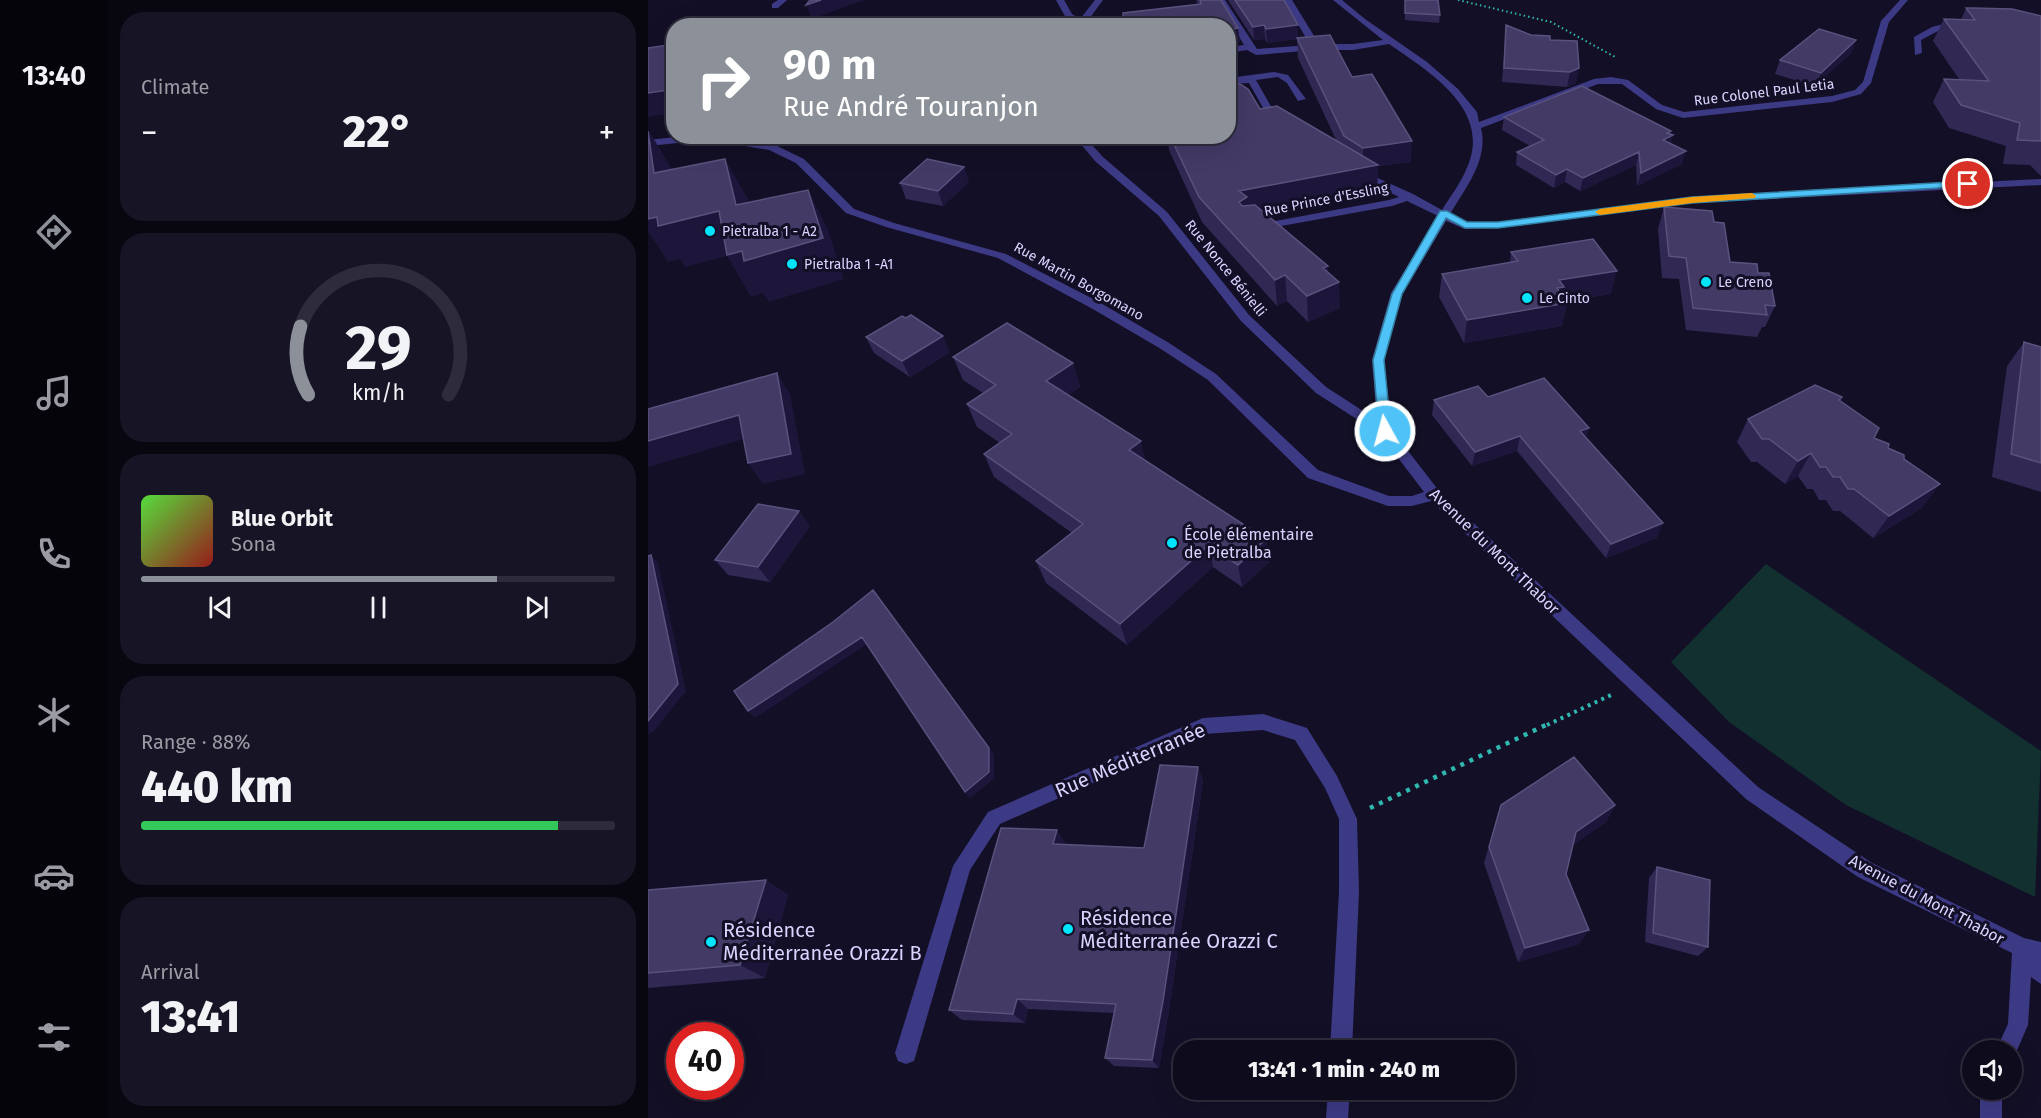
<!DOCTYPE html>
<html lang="en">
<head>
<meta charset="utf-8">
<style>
  :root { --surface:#0e0b1c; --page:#171425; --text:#f1f3f6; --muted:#9b9ba3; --line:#2e2b3b; --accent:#8c9099 }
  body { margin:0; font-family:"Fira Sans",sans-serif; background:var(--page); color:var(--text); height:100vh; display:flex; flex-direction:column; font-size:22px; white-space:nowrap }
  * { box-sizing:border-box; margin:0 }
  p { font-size:20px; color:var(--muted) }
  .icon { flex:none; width:33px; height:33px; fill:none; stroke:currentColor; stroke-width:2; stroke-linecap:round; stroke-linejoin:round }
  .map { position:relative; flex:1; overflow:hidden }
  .drawer { display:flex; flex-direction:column; gap:12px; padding:12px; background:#08060f; width:540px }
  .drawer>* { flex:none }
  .banner { position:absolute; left:18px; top:18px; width:570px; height:126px; border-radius:24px; box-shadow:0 6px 24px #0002,0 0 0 2px var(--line); background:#8c9099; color:#fff; overflow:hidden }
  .fabs { position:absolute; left:1314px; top:1040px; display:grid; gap:12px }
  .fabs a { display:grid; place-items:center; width:60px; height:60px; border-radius:50%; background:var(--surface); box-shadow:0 6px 24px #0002,0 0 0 2px var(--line); font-size:30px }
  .speed { position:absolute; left:18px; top:1022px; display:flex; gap:12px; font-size:30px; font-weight:700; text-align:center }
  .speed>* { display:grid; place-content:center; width:78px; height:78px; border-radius:50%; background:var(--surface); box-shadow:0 6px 24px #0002,0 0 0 2px var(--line); line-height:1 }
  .speed .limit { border:9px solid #d22; background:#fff; color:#111 }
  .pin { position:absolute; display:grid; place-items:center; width:51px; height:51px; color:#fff; margin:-26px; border:3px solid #fff; border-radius:50%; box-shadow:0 2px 6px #0007 }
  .me { position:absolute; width:66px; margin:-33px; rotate:353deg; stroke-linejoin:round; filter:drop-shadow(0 0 4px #0008) }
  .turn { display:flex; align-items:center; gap:21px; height:126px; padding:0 18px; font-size:27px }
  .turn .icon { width:78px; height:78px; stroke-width:2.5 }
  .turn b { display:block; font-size:42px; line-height:51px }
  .big { font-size:45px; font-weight:800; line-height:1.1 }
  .drawer .widget { flex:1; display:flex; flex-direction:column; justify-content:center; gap:9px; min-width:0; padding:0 21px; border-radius:24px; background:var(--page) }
  .drawer .dial { align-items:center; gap:0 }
  .dial svg { height:156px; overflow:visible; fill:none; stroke:var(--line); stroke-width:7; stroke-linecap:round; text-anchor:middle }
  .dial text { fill:var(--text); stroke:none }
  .song { display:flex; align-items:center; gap:18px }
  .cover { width:72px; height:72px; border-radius:9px; background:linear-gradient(135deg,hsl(110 70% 55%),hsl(0 70% 35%)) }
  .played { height:6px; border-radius:3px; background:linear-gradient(90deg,var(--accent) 75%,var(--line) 75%) }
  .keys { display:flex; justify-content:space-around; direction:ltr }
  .heat { display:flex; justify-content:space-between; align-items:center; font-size:33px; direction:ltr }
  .charge { height:9px; border-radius:4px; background:linear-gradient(90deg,#34c759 88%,var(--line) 0) }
  .trip { position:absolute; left:525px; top:1040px; width:342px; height:60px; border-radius:24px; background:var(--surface); box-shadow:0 6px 24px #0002,0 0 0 2px var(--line); font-weight:800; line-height:60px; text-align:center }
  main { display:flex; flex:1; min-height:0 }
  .tabs { display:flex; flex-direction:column; width:108px; justify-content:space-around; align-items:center; background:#06040b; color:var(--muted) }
  .tabs .icon { width:42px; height:42px }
  .tabs .selected { color:var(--accent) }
  .tabs b { font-size:27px; color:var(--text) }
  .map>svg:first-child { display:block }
</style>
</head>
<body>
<main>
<nav class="tabs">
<b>13:40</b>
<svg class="icon selected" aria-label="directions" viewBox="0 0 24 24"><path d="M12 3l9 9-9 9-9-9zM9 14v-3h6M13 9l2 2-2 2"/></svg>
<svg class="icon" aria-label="music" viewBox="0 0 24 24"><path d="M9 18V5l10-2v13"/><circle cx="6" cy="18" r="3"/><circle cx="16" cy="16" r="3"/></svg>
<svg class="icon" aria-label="phone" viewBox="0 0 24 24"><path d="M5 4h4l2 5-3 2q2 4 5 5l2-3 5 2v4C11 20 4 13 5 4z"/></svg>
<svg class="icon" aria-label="climate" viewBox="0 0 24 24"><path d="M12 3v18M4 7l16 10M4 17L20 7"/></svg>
<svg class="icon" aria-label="car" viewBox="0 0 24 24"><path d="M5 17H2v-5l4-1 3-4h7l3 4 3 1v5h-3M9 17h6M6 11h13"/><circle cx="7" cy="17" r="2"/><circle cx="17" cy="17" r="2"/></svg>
<svg class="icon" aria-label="filters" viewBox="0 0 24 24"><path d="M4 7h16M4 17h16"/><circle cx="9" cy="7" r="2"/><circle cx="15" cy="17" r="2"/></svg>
</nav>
<section class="drawer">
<div class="widget"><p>Climate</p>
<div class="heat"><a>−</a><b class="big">22°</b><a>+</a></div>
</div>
<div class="widget dial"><svg viewBox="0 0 100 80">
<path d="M14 69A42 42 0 1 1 86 69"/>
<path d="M14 69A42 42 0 0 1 10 34" stroke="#8c9099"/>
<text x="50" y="56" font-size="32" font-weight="700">29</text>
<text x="50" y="72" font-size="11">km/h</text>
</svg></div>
<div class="widget">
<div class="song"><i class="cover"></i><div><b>Blue Orbit</b><p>Sona</p></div></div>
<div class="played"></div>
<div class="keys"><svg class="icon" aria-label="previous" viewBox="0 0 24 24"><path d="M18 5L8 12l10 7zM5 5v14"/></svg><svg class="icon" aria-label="pause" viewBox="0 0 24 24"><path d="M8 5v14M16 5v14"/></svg><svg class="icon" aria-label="next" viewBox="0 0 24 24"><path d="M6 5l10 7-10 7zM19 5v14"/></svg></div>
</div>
<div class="widget"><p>Range · 88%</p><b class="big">440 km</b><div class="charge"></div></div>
<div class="widget"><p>Arrival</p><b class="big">13:41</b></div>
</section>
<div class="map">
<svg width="1393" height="1118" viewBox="0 0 1393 1118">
  <rect width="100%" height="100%" fill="#130f26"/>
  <path fill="#12302f" d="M1118 564 1393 751 1387 897 1198 805 1081 722 1023 662Z"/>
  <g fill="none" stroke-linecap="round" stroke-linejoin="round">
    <path stroke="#2fb8b0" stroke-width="2" stroke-dasharray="1.5 3" stroke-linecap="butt" d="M810 0 903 22 969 58"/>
    <path stroke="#2fb8b0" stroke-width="4" stroke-dasharray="3 4.5" stroke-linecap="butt" d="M899 725 963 695"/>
    <path stroke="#2fb8b0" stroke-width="4.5" stroke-dasharray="4 6" stroke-linecap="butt" d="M722 808 902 723"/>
    <path fill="#3d3a85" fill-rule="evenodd" d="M130 0H139L130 8H124V4Z
      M408 0H416L424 14 432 19 447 0H455L436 26H427L429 23 418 18Z
      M569 0H577L609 49 662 45 636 0H644L671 44H705L735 40 685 0H694L717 19 779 62 810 89 829 112 831 122 946 79 963 77 980 80 1014 105 1036 112 1184 96 1207 90 1215 82 1233 21 1252 0H1260L1241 22 1223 83 1213 94 1184 102 1035 118 1008 109 974 84H950L833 128C841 159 817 189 802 214L819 223 850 222 1044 197 1393 179V185L1044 203 850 228 817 229 798 221 755 293 736 360 744 430 791 491 1110 787 1224 863 1376 938 1393 942V984L1383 977 1380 1025 1366 1057 1364 1059V1050H1348L1360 1024 1364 953 1210 877 1098 799 783 501 764 506H740L660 478 560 380 513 349 443 308 350 258 238 227 198 213 148 163 121 150 80 143 40 142 0 146V140L36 136 80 137 127 145 156 159 206 209 246 223 358 254 451 302 521 343 568 374 670 470 741 496H764L776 492 732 434 668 393 593 321 511 216 447 161 426 136H436L455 157 519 212 601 315 678 387 729 420 724 360 743 293 790 216 759 201 744 206 611 230 606 227 611 224 741 200 751 197 708 175V171L712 170 765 194 794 210C802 197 812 184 818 170 846 111 783 73 741 44L705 50H668L608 55 599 50 580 53V47L596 45Z
      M1311 20 1315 22 1314 24 1290 31 1273 40 1274 53 1267 55 1266 37 1284 27Z
      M626 72 640 75 658 99 650 101 639 83 630 77 608 80 625 110 636 121 631 124 618 113 601 83 580 84V78Z
      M615 714 659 728 689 776 709 819 711 892 704 1050H682L691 892V819L677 788 647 740 615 730 556 734 352 824 322 870 266 1061 258 1064 250 1061 247 1053 305 866 340 812 555 718Z
      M680 1089H702L700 1118H678Z
      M1332 1089H1354V1118H1332Z"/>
  </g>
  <path fill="#312854" d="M548 0H573L590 28 592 42 550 4Z
    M580 0H636L650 25V38L704 77 763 162 730 166 729 191 616 212 680 273 692 308 660 322 639 301 629 306 554 222 521 150 519 136H580L612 109 689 142 650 58 649 39 619 43 617 39 606 40Z
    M757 0 792 15 791 23 757 20Z
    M1318 8 1393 16V176L1382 165 1355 164 1358 146 1301 128 1285 102 1296 79H1311L1285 41 1296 19 1313 20Z
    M858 25 883 35 902 40 929 41 928 83 919 87 854 82Z
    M1208 40 1203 53 1167 86 1127 74 1132 60Z
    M856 117 1022 134 1023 144 1034 164 989 186 988 165 932 191 917 182 906 188 868 165 869 152 882 146 854 130Z
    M321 182 295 206 258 199 252 183Z
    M1016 207 1066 222 1082 262 1110 273 1127 306 1117 327H1114L1109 337 1038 330 1031 279 1014 278 1010 229Z
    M863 252 963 294 918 301 919 303 914 326 816 343 791 297 794 274 862 263Z
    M218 337 302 352 262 377 226 353Z
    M1376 342 1393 347V492L1344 477 1359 366Z
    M305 357 425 363 432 387 420 395 498 461 618 539 621 562 594 587 565 567 479 645 398 583 388 561 424 533 346 477 336 454 352 443 329 427 319 404 335 393 315 380Z
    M840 397 938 438 1009 538 958 558 869 451 824 466 784 415 786 400Z
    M1194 397 1192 400 1226 438 1256 459 1275 507 1225 538 1192 511H1185L1178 500H1171L1165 489H1159L1150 476 1137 484 1109 462H1103L1089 442 1100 419Z
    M162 526 122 582 80 575 67 560Z
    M550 767 555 781 521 1010 511 1068 466 1066 457 1058 466 1013 380 1009 377 1023 314 1020 301 1010 418 844 496 848Z
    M853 805H967L958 822 925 845 918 874 931 944 870 962 836 863Z
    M1009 867 1060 947 1050 956 997 942 1001 878Z
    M118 880 140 895 117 978 0 988V890Z"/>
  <path fill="#1d163a" d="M173 0H216L164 19 158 5Z
    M616 25 617 39 606 40 605 27Z
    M650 25V39L619 43 618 29Z
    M590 28 592 42 580 43V30Z
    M1208 40 1203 53 1167 86 1173 73Z
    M931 68 928 83 919 87 922 72Z
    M26 89V113L0 117V93Z
    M1 131 25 171 6 173Z
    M1023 131 1021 138 1025 135 1022 148 1015 140 1019 133Z
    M303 136H341L306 146Z
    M764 141 763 162 730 166 729 191 600 215 601 223 591 202V191L715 168V148Z
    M1038 151 1034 164 989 186 993 173Z
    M991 152 988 165 932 191 935 178Z
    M77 159 100 199 111 246 88 205Z
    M316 167 321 182 295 206 290 191Z
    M919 169 917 182 906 188 908 175Z
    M160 190 180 230 196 279 121 302 115 293 103 297 79 256 37 267 32 259 20 262 0 231V196L15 219Z
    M680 266V286L691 282 692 308 660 322 659 296 675 268Z
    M969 271 963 294 913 302 919 303 914 326 816 343 819 320 911 280Z
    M637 275 639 301 629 306 627 280Z
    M295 336 302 352 262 377 254 361Z
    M425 363 432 387 406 404 398 381Z
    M129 373 142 394 157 474 115 484 100 463Z
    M91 415 106 436 0 467V441Z
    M941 428 937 442 932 431Z
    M872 436 869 451 824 466 827 452Z
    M493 441 498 464 481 450Z
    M1163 453 1150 476 1137 484 1150 461Z
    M1292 484 1275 507 1225 538 1241 516Z
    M151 511 162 526 122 582 110 567Z
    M1015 523 1009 538 958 558 963 544Z
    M618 539 621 562 594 587 590 565Z
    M561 545 565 567 479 645 472 624Z
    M3 555 10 563 38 691 6 731 0 734Z
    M214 637 219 644 107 718 100 711Z
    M341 748 346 754V779L322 798 317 792Z
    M550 767 555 781 521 1010 511 1068 504 1060Z
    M967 805 958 822 920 849 928 832Z
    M409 830 418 844 414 857 405 844Z
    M118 880 140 895 117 978 92 965Z
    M941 930 931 944 870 962 877 948Z
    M369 999 380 1009 377 1023 365 1014Z"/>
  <path fill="#433a66" stroke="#5a527e" stroke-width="1.5" d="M162 0H173L158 5Z
    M552 0H573L590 28 580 30V26H475V13L553 4Z
    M587 0H636L650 25 618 29 616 25 605 27Z
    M757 0H790L792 15 757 13Z
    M1318 8H1324L1364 9 1393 16V141L1369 140 1372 123 1313 105 1296 79 1341 81 1296 19 1327 20Z
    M858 25 883 35 902 36V40L929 41 931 68 922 72 856 68Z
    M1171 29 1208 40 1173 73 1132 60Z
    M682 35 704 77 724 74 764 141 715 148 696 136 649 38Z
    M26 44V89L0 93V48Z
    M592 84 600 89 612 109 629 106 730 165 591 191 599 197 591 202 594 206 607 205 680 266 675 268 691 282 659 296 637 275 627 280 551 197 522 136H580V86Z
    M934 86 1023 131 1019 133 1025 135 1015 140 1038 151 993 173 991 152 935 178 919 169 908 175 869 152 896 140 856 117Z
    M0 131 6 173 77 159 88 205 160 190 175 238 96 261 94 251 79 255 71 211 10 226 9 217 0 219Z
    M279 159 316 167 290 191 252 183Z
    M1016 207 1064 211 1066 222 1076 223 1082 262 1109 264 1110 273H1121L1127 306 1117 305 1119 315 1045 308 1038 258 1021 256Z
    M945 239 969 271 911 280 916 287 909 288 919 303 819 320 794 274 870 261 863 252Z
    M263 315 295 336 254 361 218 337 254 316 258 318Z
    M359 323 425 363 398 381 493 441 481 450 618 539 590 565 561 545 472 624 388 561 435 524 336 454 364 434 319 404 348 385 305 357Z
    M1376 342 1393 347V463L1363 454Z
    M129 373 143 454 100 463 91 415 0 441V409Z
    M896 378 941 428 932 431 1015 523 963 544 872 436 827 452 786 400 830 386 840 397Z
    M1167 385 1194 397 1191 400 1231 428 1226 438 1241 444 1240 448 1256 455V459L1292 484 1241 516 1206 489H1200L1192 477H1185L1178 467H1172L1163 453 1150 461 1121 439H1114L1100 419Z
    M110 504 151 511 110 567 67 560Z
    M3 555 30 684 0 721V556Z
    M225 590 341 748V772L317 792 214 637 100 711 86 691 185 622Z
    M926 757 967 805 928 832 918 874 941 930 877 948 841 847 853 805Z
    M512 765 550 767 515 1001 504 1060 457 1058 468 1004 369 999 365 1014 301 1010 353 828 409 830 405 844 496 848Z
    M1009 867 1062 880 1060 947 1005 933Z
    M118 880 92 965 0 973V890Z"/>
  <path fill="#4fc3f7" stroke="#337fa1" stroke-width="1.5" d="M1320 181 1323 182V186L1044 203 850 228H817L798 218 754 294 736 360 743 431 737 435 731 431 725 360 744 294 792 211H799L819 222H850L1044 197Z"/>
  <path fill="#f59e0b" d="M1104 193 1108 196 1107 198 1044 203 952 215 947 212 952 209 1044 197Z"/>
  <g fill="#00e5ff" stroke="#130f26" stroke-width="2">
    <circle cx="62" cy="231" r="6"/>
    <circle cx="144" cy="264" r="6"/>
    <circle cx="1058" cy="282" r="6"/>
    <circle cx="879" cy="298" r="6"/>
    <circle cx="524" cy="543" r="6"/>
    <circle cx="420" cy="929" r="6"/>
    <circle cx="63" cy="942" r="6"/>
  </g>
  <g text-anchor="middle" stroke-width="6" stroke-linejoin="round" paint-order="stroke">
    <g font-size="14" fill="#d9d4ff" stroke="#130f26">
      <text transform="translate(1116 92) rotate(-7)" y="5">Rue Colonel Paul Letia</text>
      <text transform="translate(678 199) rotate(-11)" y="5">Rue Prince d'Essling</text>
      <text transform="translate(578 268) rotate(51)" y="5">Rue Nonce Bénielli</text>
      <text transform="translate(431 281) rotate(29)" y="5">Rue Martin Borgomano</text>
    </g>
    <g font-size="14" fill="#d9d4ff" stroke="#130f26" text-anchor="start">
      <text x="74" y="236">Pietralba 1 - A2</text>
      <text x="156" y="269">Pietralba 1 -A1</text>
      <text x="1070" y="287">Le Creno</text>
      <text x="891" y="303">Le Cinto</text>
    </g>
    <g font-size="16" fill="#d9d4ff" stroke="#130f26" text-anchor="start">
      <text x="536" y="540">École élémentaire<tspan x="536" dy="18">de Pietralba</tspan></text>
    </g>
    <g font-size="16" fill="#d9d4ff" stroke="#130f26">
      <text transform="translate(847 551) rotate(44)" y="6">Avenue du Mont Thabor</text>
      <text transform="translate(1279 899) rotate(28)" y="6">Avenue du Mont Thabor</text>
    </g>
    <g font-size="20" fill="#d9d4ff" stroke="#130f26">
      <text transform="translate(482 760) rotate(-23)" y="7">Rue Méditerranée</text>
    </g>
    <g font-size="20" fill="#d9d4ff" stroke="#130f26" text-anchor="start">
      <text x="432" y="925">Résidence<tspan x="432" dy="23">Méditerranée Orazzi C</tspan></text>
      <text x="75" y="937">Résidence<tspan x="75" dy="23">Méditerranée Orazzi B</tspan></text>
    </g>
  </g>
</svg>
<div class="fabs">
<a><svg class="icon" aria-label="sound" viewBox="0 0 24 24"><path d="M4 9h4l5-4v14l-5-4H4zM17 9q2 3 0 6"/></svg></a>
</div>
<div class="speed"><div class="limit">40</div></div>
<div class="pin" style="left:1320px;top:184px;background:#d93025"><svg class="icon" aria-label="arrive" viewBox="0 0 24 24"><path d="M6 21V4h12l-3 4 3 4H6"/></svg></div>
<svg class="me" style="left:737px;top:431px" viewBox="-20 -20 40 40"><circle r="17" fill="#4fc3f7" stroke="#fff" stroke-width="3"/><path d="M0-11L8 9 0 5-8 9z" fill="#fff"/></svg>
<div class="trip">13:41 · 1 min · 240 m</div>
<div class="banner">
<div class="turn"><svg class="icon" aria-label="right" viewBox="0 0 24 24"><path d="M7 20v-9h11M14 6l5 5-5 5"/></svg><div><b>90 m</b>Rue André Touranjon</div></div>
</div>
</div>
</main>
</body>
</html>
